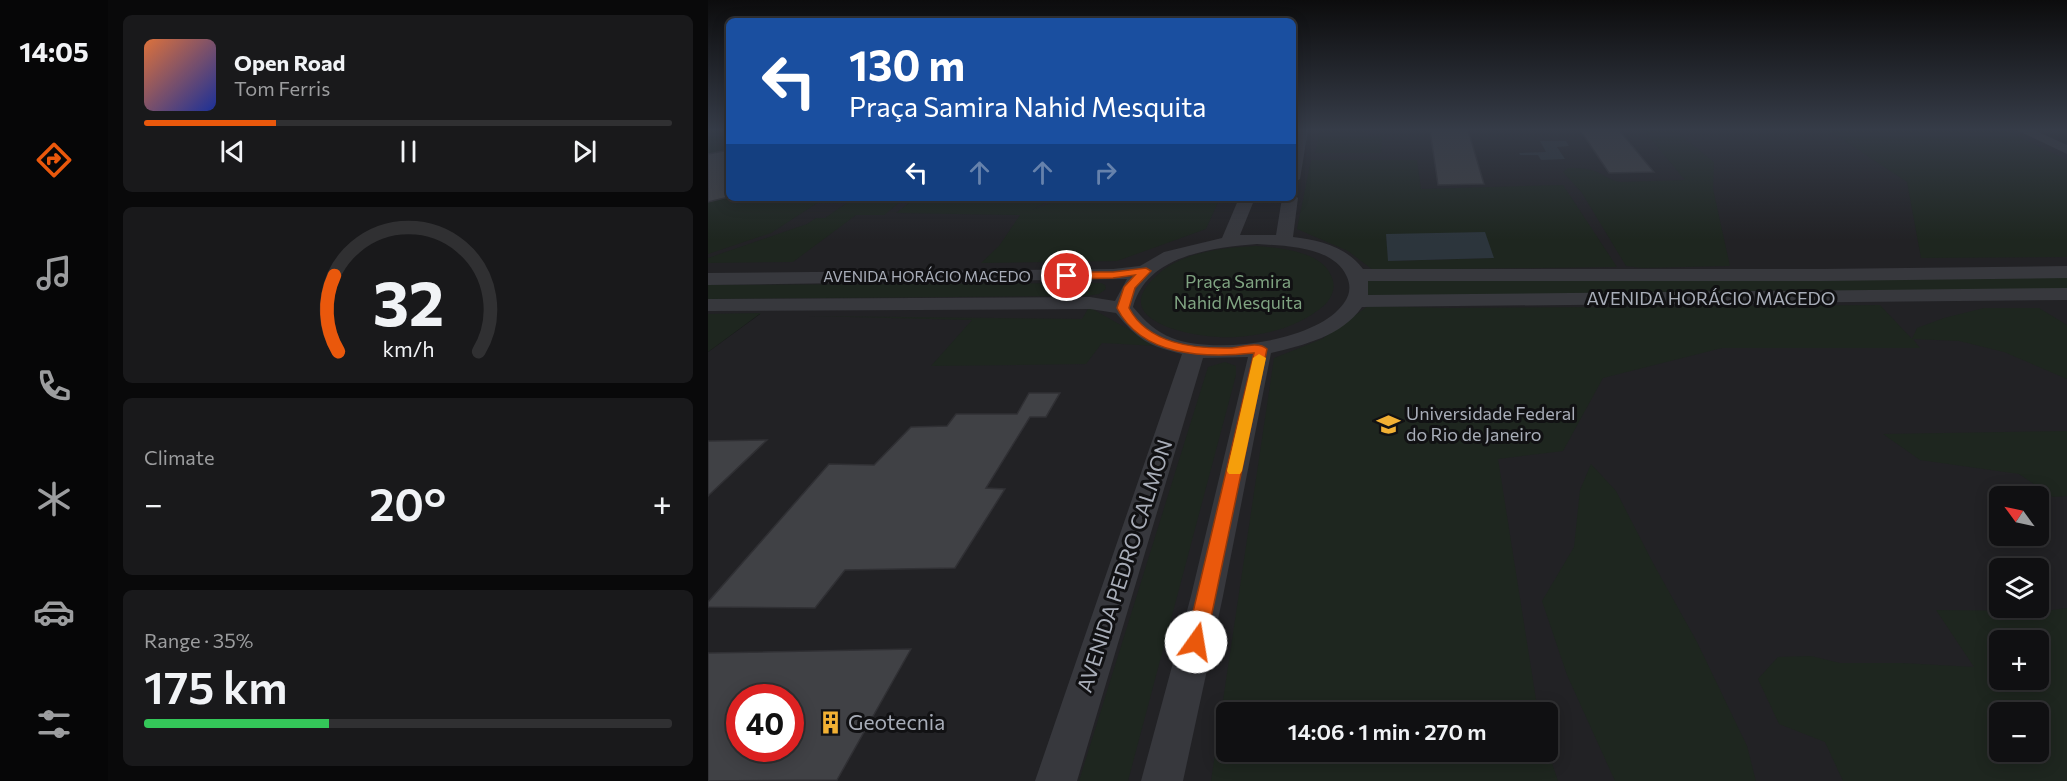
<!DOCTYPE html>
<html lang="en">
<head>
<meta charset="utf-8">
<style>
  :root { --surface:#101012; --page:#19191b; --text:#f1f3f6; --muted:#9c9d9f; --line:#303032; --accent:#ea580c }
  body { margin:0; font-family:Commissioner,sans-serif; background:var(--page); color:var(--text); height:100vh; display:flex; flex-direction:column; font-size:22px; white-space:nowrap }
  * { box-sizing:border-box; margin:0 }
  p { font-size:20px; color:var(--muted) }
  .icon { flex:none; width:33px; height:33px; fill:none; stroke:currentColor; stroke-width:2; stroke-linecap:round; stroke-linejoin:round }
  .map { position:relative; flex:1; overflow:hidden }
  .drawer { display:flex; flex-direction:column; gap:15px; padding:15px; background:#09090a; width:600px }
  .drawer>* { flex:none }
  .hud { position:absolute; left:18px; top:18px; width:570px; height:183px; border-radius:9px; box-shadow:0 3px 15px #0003,0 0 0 2px var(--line); background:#1a4fa0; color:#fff; overflow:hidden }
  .needle { width:39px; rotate:303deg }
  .controls { position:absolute; left:1281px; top:486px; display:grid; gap:12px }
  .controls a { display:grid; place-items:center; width:60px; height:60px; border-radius:9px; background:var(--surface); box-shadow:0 3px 15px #0003,0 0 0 2px var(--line); font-size:30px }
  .speed { position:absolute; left:18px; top:684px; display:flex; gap:12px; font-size:30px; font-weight:700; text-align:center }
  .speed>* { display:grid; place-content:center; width:78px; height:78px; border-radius:50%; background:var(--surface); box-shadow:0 3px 15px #0003,0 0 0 2px var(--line); line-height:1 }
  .speed .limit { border:9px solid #d22; background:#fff; color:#111 }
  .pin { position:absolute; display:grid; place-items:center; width:51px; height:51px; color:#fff; margin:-26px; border:3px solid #fff; border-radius:50%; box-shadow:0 2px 6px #0007 }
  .me { position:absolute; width:66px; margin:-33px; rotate:13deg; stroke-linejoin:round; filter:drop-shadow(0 0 4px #0008) }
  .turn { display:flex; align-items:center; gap:21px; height:126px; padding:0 24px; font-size:27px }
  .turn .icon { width:78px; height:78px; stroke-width:2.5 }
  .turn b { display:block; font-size:42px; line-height:51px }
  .lanes { display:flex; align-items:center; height:57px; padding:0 24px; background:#0003; justify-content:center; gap:30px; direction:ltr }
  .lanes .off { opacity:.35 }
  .big { font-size:45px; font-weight:600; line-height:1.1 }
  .drawer .card { flex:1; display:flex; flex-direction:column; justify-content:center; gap:9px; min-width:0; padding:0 21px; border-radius:9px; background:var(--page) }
  .drawer .dial { align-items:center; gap:0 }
  .dial svg { height:156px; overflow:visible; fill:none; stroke:var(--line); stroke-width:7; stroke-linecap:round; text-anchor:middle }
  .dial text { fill:var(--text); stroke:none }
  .song { display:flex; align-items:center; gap:18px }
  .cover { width:72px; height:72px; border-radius:9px; background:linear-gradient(135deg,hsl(20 70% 55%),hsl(230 70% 35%)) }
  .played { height:6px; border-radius:3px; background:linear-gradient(90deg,var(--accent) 25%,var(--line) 25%) }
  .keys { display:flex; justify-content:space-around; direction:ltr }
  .heat { display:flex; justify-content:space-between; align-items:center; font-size:33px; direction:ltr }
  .charge { height:9px; border-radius:4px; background:linear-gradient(90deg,#34c759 35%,var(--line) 0) }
  .trip { position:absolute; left:508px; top:702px; width:342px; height:60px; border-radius:9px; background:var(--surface); box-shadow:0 3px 15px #0003,0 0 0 2px var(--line); font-weight:600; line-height:60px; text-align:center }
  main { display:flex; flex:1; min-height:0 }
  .tabs { display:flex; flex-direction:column; width:108px; justify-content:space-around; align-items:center; background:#060607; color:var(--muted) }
  .tabs .icon { width:42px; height:42px }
  .tabs .on { color:var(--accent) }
  .tabs b { font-size:27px; color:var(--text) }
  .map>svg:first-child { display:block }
</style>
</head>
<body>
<main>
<nav class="tabs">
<b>14:05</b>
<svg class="icon on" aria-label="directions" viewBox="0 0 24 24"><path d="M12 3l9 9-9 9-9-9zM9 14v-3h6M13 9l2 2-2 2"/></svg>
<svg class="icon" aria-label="music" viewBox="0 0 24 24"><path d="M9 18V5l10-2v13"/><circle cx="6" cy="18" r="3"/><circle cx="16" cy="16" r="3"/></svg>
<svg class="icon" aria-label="phone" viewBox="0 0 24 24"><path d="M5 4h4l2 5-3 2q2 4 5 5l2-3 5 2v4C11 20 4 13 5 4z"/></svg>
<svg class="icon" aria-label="climate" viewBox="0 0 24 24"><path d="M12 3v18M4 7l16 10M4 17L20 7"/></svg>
<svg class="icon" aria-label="car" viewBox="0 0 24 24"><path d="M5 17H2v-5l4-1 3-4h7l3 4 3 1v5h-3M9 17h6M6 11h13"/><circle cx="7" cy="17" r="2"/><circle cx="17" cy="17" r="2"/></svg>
<svg class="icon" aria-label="filters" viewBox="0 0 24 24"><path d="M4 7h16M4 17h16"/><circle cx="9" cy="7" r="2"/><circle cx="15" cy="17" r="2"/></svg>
</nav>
<section class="drawer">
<div class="card">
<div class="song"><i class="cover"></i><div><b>Open Road</b><p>Tom Ferris</p></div></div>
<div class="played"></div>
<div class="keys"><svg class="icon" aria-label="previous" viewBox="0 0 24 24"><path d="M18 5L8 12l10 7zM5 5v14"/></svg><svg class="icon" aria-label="pause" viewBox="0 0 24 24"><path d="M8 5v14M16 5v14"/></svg><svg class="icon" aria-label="next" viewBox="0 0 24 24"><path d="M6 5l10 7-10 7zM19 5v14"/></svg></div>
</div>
<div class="card dial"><svg viewBox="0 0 100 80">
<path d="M14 69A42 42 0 1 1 86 69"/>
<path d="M14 69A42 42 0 0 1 12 30" stroke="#ea580c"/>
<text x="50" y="56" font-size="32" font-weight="700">32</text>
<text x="50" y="72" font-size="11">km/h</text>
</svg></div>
<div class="card"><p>Climate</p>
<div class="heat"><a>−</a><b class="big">20°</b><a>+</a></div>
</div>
<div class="card"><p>Range · 35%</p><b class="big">175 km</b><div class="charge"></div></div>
</section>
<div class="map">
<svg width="1359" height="781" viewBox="0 0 1359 781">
  <rect width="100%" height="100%" fill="#161618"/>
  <path fill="#222225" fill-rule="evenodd" d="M0 130H21V198H585V130H1359V781H0V352L52 314H0ZM1292 496H1330V536H1292ZM1292 568H1330V608H1292ZM1292 640H1330V680H1292ZM32 698H82V748H32ZM519 712H840V752H519ZM1292 712H1330V752H1292Z"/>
  <path fill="#1e261f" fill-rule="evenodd" d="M0 130H21V198H117L63 233 0 254Z
    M612 130H658V136H674L673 153H607Z
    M935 130H966L1006 162 1005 189 1022 266 934 268 918 266 874 193 855 172 860 168C870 168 880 168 889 172 898 176 902 180 912 182L977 180Z
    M1120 130H1297L1359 160V257L1213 258 1199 182Z
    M603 160H709L713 189 855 185 909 267 665 270 640 251 589 229ZM678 235 786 258 681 261Z
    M146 198H197L176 215H148L85 262 0 263V258L99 224 108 218H117Z
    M207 198 343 200 324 210 347 201 344 198H468L469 201 470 198H512L498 229 409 261 273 263 291 246 312 215 188 213Z
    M548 246C573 248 618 251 625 281 628 293 619 305 609 311 586 328 557 335 528 337 499 340 397 325 446 278 471 252 513 248 548 246Z
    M1359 272V294L648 301 649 275Z
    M393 283 397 285 398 289 391 294 378 296 0 299V285Z
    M1172 305 1204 339 1209 328 1236 318 1276 308H1331L1359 325V379L1296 352 1251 341 1205 339 1212 348H1014L895 378 855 451 790 459 830 712H519V752L840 751 850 781H503L566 358 614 339 660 306 737 308Z
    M381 307 450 346 394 343 378 364 223 366 264 320 100 316 374 319Z
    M53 313 0 352V314Z
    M517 362 528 366V375L420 781H371L500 367Z
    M1359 431V496L1345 497 1311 474 1212 460 1175 434Z
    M883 464 908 491 945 563 989 642 1039 746 1048 781H907L859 675 834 601 866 547 872 490Z
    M1359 608V781H1135L1117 742 1071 724 1050 679 1070 657 1103 656 1132 663H1194L1266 667 1228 610 1337 611ZM1292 640H1330V680H1292ZM1292 712H1330V752H1292Z"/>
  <path fill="#2c353c" d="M832 141H858L861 146 849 147 857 159 833 160 830 155H812L811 153 838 152Z
    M777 232 786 258 680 261 678 234Z"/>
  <path fill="#404145" stroke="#303034" stroke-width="1.5" fill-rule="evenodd" d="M722 130H760L776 184 730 185Z
    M872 130H911L946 172 901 173Z
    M21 150V197L0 202V154Z
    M321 393H352L338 417H322L278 488 297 489 247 568 137 570 107 608 0 607V602L121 464 166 465 203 427 239 426 248 414H309Z
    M59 440 0 496V441Z
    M203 649 129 780 0 781V653ZM32 698H82V748H32Z"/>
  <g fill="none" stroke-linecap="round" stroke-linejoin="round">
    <path fill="#37383d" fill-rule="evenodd" d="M588 130H600L592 179 585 183V143Z
      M1309 130H1326L1359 145V154Z
      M585 194 590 198 585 237C611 240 639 247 655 269H1114L1359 266V278L1114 281H660V295L1359 288V300L654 307C634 336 596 345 563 353L515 596 475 781H433L483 596 540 357 495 358 369 781H327L474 354C441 346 430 340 408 313L382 309 0 311V299L382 297 407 301 419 279 0 285V273L405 269 432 266 456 252 514 238 531 198H547L532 235H568L574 198H585ZM549 244C577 246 626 246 639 277 643 286 642 295 636 303 609 342 506 355 464 338 448 332 437 321 425 307 439 255 503 248 549 244Z"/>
  </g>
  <linearGradient id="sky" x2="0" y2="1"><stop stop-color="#0c0c0d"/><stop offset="0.54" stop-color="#363c48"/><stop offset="1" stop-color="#363c48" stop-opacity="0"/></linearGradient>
  <rect width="1359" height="240" fill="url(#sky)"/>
  <path fill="#ea580c" stroke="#983908" stroke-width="1.5" d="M438 268 443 271 427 288 421 308C440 344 486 349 524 348 534 347 551 341 559 349L498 642 495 648 488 651 481 648 478 642 546 353C497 358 434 357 409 308L416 287 427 275 405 278 359 279 353 276 359 272H405Z"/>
  <path fill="#f59e0b" d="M551 354 558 358 534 471 532 474H521L519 471 545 358Z"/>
  <defs>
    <symbol id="university-bare" viewBox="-9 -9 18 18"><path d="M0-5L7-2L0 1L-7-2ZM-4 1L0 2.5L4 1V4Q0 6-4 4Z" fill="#f2b134" stroke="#111113" stroke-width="2.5" paint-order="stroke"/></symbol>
    <symbol id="building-bare" viewBox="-9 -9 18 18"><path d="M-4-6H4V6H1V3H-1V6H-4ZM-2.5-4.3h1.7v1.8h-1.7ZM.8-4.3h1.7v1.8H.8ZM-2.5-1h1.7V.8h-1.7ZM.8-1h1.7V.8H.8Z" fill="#f2b134" stroke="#111113" stroke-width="2.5" paint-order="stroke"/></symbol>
  </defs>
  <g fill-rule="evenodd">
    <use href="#university-bare" x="664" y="408" width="33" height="33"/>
    <use href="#building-bare" x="106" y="706" width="33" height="33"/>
  </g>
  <g text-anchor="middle" stroke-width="6" stroke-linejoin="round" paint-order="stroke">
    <g font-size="15" fill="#a8adb8" stroke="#111113">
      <text x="219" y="282">AVENIDA HORÁCIO MACEDO</text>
    </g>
    <g font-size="18" fill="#7fa381" stroke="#111113">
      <text x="530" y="288">Praça Samira<tspan x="530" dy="21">Nahid Mesquita</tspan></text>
    </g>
    <g font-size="18" fill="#a8adb8" stroke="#111113">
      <text x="1003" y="305">AVENIDA HORÁCIO MACEDO</text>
    </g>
    <g font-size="18" fill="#a8adb8" stroke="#111113" text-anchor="start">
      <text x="698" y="420">Universidade Federal<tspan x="698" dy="21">do Rio de Janeiro</tspan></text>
    </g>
    <g font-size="21" fill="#a8adb8" stroke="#111113">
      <text transform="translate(417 566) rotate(-72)" y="7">AVENIDA PEDRO CALMON</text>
    </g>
    <g font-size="21" fill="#a8adb8" stroke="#111113" text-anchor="start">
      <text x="140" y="730">Geotecnia</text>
    </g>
  </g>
</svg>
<div class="controls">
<a><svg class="needle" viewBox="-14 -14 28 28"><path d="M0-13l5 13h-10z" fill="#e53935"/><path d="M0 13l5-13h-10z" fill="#9c9d9f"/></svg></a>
<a><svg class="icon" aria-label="layers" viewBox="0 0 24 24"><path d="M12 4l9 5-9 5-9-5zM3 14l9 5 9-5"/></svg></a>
<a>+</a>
<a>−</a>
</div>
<div class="speed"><div class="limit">40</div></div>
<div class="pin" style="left:359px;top:276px;background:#d93025"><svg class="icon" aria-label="arrive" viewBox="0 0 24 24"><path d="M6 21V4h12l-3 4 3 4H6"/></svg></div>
<svg class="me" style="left:488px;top:642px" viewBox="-20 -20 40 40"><circle r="19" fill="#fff"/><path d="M0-13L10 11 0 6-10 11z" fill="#ea580c"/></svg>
<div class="trip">14:06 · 1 min · 270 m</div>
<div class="hud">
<div class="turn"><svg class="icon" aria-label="left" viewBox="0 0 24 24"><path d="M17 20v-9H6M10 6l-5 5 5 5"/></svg><div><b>130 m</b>Praça Samira Nahid Mesquita</div></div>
<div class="lanes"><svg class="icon" aria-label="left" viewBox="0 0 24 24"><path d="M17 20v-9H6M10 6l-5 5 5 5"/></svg><svg class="icon off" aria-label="ahead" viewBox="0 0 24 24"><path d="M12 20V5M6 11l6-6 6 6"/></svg><svg class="icon off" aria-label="ahead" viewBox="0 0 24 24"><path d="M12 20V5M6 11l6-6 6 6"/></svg><svg class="icon off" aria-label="right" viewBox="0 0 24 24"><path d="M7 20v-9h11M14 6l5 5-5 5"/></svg></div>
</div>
</div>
</main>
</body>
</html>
